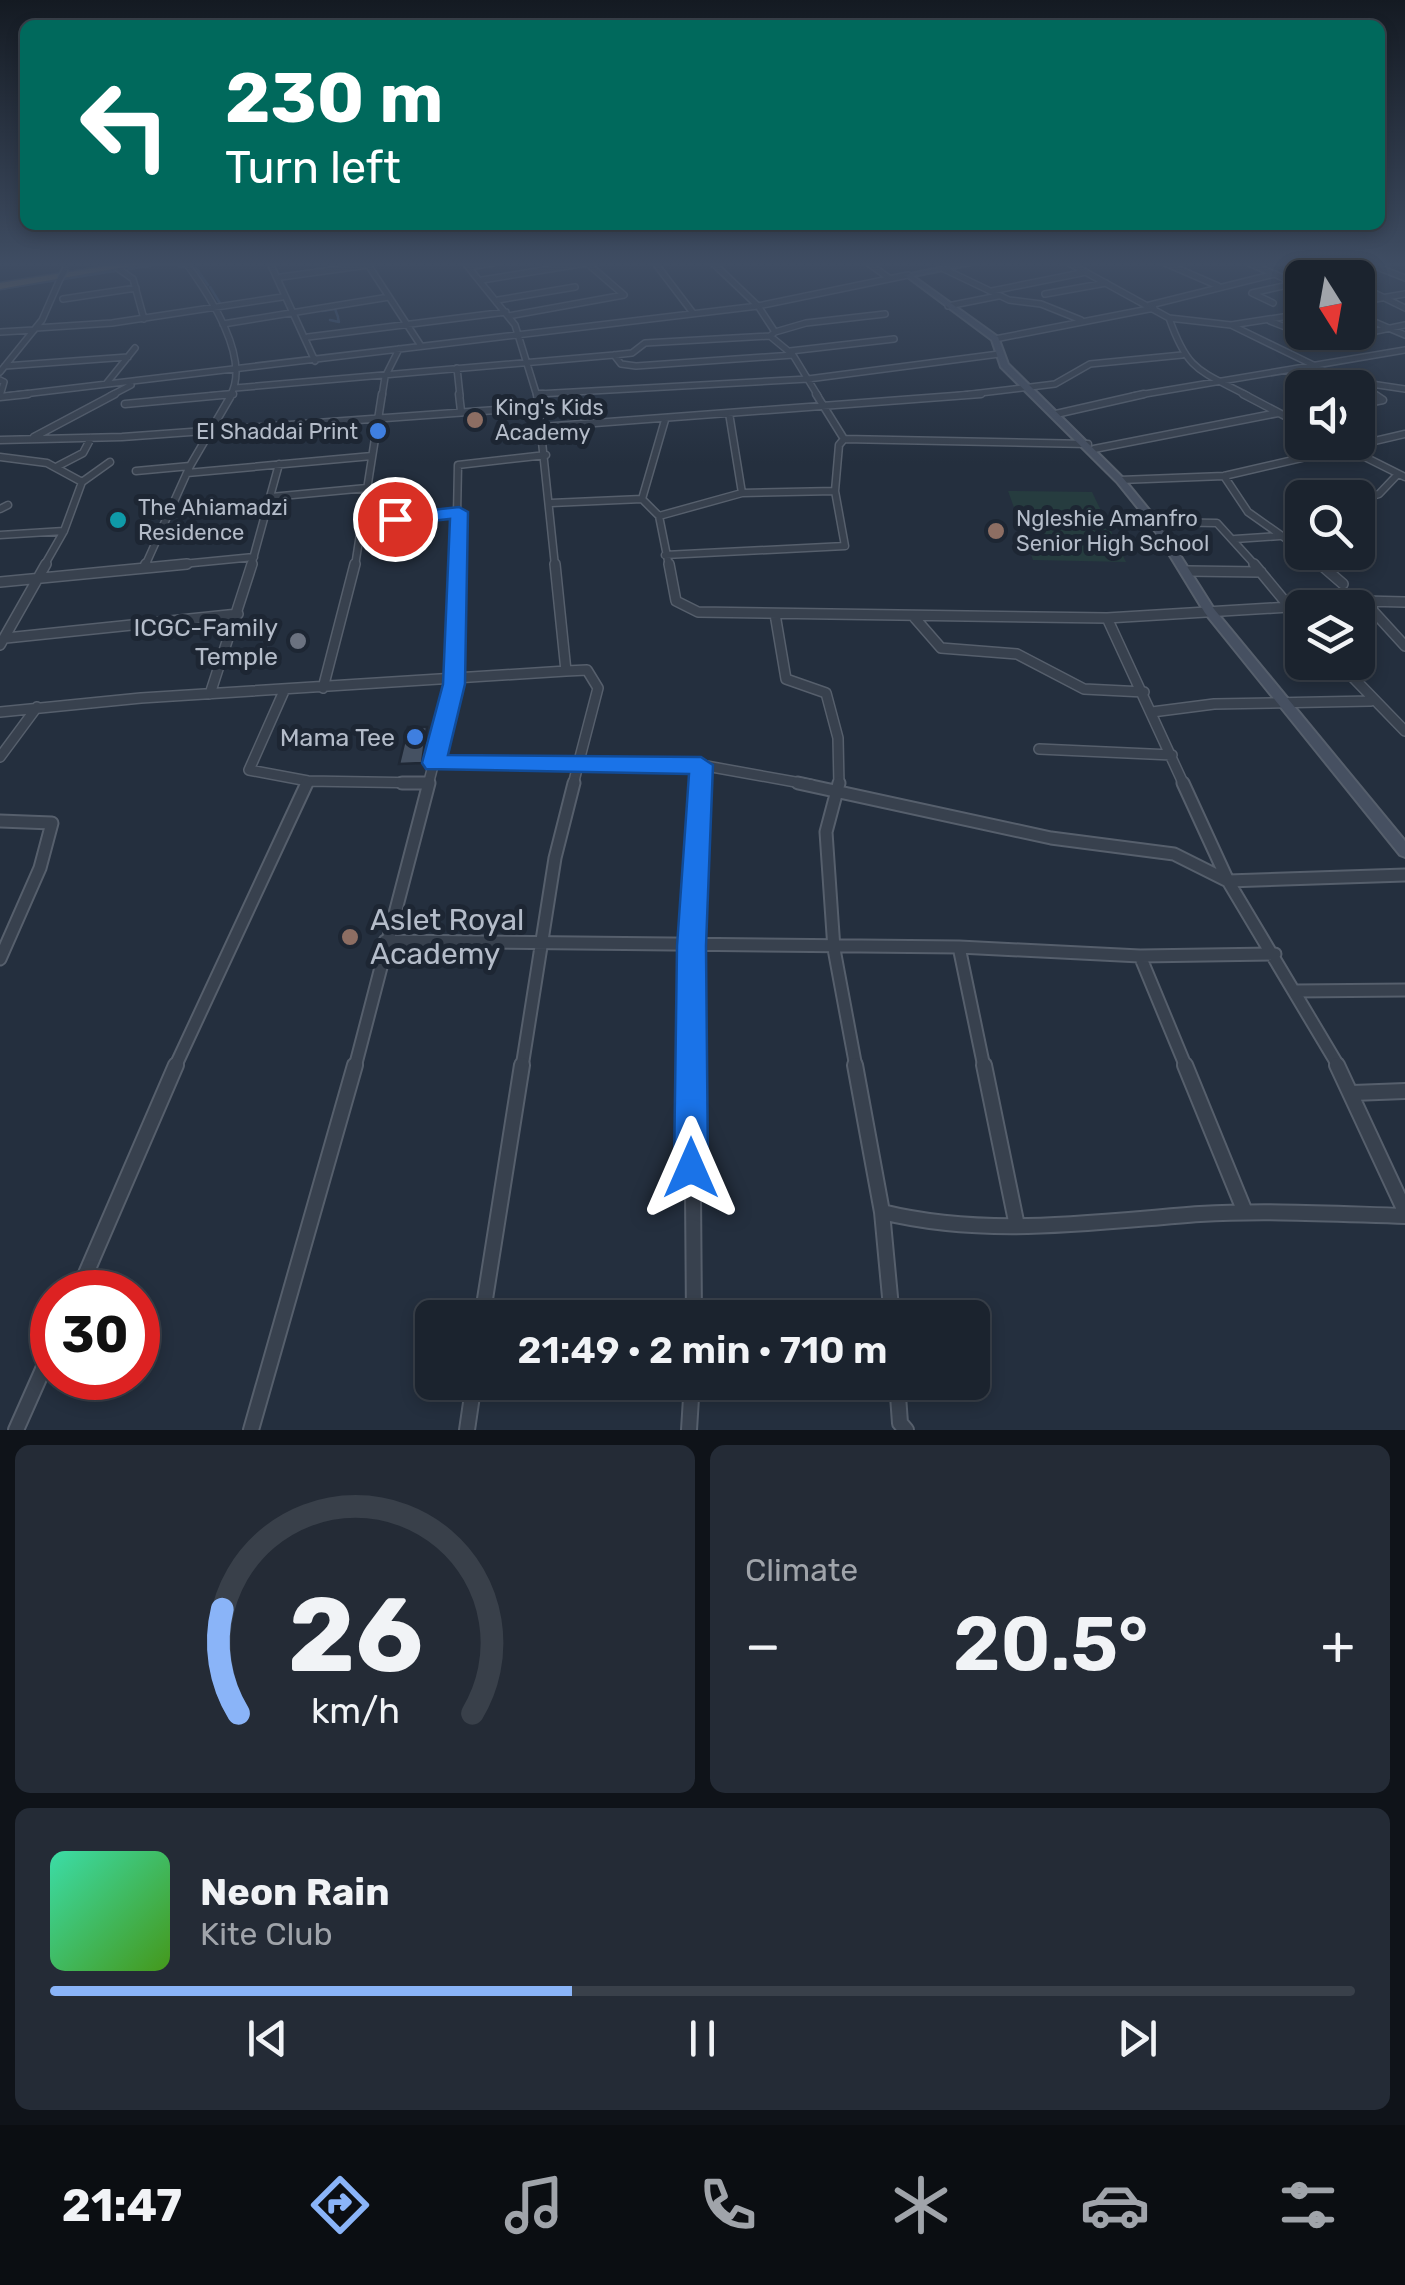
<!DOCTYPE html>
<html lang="en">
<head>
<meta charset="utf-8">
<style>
  :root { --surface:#1b232e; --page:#242b36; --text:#f1f3f6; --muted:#a0a4aa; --line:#39404a; --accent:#8ab4f8 }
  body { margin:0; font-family:Rubik,sans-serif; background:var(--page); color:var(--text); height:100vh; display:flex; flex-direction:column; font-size:38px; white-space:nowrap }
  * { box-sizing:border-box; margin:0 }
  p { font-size:32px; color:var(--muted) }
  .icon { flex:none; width:55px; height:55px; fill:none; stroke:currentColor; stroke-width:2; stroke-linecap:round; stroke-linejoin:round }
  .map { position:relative; height:1430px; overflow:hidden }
  .drawer { display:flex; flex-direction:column; gap:15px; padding:15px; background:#0f1319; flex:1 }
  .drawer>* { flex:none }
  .hud { position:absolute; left:20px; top:20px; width:1365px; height:210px; border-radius:15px; box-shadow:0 5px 15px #0003,0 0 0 2px var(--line); background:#00695c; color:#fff; overflow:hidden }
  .needle { width:65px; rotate:169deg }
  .buttons { position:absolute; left:1285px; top:260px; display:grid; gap:20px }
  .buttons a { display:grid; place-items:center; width:90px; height:90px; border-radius:15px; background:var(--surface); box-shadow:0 5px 15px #0003,0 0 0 2px var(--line); font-size:50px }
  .speed { position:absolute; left:30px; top:1270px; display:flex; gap:20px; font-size:50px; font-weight:700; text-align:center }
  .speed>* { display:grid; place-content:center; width:130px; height:130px; border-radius:50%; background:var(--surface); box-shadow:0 5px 15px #0003,0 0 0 2px var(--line); line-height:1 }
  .speed .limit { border:15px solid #d22; background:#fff; color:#111 }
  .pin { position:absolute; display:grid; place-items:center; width:85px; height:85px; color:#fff; margin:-42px; border:5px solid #fff; border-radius:50%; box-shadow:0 2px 10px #0007 }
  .me { position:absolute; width:110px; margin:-55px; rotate:0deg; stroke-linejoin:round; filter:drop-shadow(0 0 8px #0008) }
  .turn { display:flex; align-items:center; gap:35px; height:210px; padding:0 40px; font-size:45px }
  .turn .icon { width:130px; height:130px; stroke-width:2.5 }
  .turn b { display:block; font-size:70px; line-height:85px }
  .big { font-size:75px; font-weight:600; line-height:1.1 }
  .drawer .tile { flex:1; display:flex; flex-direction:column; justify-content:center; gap:15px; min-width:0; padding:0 35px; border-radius:15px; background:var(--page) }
  .drawer .dial { align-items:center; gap:0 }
  .dial svg { height:260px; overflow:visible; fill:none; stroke:var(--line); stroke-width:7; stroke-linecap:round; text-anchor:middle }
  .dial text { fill:var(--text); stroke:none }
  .song { display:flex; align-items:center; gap:30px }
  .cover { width:120px; height:120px; border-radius:15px; background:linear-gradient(135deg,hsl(160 70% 55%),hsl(100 70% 35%)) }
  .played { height:10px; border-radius:5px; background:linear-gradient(90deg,var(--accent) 40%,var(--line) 40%) }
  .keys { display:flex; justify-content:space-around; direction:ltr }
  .heat { display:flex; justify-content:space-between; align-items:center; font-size:55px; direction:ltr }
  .drawer .tiles { flex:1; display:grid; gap:15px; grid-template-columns:1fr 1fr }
  .tile:last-child { grid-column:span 2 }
  .trip { position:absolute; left:415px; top:1300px; width:575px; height:100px; border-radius:15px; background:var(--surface); box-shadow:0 5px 15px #0003,0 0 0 2px var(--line); font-weight:600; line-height:100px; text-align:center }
  .menu { display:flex; height:160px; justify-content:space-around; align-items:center; background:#0b0e12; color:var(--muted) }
  .menu .icon { width:70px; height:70px }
  .menu .active { color:var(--accent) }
  .menu b { font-size:45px; color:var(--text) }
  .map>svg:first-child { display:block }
</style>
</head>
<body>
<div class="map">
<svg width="1405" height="1430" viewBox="0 0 1405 1430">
  <rect width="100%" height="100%" fill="#242f3e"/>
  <path fill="#263c3f" d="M1008 491 1092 492 1126 562 1033 560Z"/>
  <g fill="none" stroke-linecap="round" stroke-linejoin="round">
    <path stroke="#394c67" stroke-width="2.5" d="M169 263 187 268
      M196 268 208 285
      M123 270 167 263
      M210 287 221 305
      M0 289 115 271
      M322 311 335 309 338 317
      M330 320 339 322 338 318"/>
  </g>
  <path fill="#455162" stroke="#1f2835" stroke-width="2.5" d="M408 727H427L422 763 399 764Z"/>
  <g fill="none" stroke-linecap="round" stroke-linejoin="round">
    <defs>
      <path id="street-far4" d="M186 263C208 293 252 359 230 396
        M270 263 315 361
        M367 263 421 346
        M465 263 515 325 537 396
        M655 263 693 313
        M713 263 758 306 775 332 770 336 793 355 818 396
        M868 263 889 278
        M1069 263 1169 318C1188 372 1199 370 1248 396
        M1165 263 1218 286
        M1249 263 1297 284
        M1308 263 1341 278
        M1367 263 1405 278
        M116 267 133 279 144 319
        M469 267 493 263
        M944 269 1009 300 1041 304 1081 320
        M281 277 368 265
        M482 280 587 263 624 295 508 316
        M1358 285 1405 308
        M992 291 1086 272
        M1045 294 1106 283
        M63 299 136 288
        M498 300 575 287
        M1358 302 1405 294
        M1273 303 1252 293 1297 283
        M1150 305 1275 274
        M948 306 998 296
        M1358 315 1405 335
        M1169 318 1231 325 1302 314
        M1270 321 1324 342 1405 325
        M223 324 389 297
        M1231 325 1377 396
        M36 328 112 323 282 297
        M0 332 34 330
        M775 332 806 323 885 314
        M308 337 506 312
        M995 339 1154 308
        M790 351 894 339
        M614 355 621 364 636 366 793 355
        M5 366 128 357
        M457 368 460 396
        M0 372 42 320 60 279
        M1291 372 1405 389
        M0 380 4 382 0 396
        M106 384 135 348
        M235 388 614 355 632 353 645 343 770 336
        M537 394 808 379 999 354
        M7 396 758 306 908 275
        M110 396 131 385
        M209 396 233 394
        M382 396 385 377 399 349
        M955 396 1055 384 1090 364 1182 355
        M1133 396 1405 350"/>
      <path id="street-far3" d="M459 394 461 411
        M537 394 555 566
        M537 394H543
        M816 394 844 439 1088 444
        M1243 394 1302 425
        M0 397 28 394
        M125 404 233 394
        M1358 405 1383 400 1374 394
        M729 413 742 493 835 491 839 445 844 439
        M1056 414 1144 394
        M542 427 981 394
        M34 437 115 394
        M0 440 122 437 538 407
        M1335 442 1405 477
        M1094 449 1278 413
        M0 457 47 463 82 482 64 531 44 566
        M58 466 83 453 91 438
        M136 471 190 466
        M187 473 372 456
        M1224 476 1248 512 1302 550
        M1120 480 1224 476 1405 434
        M82 482 110 462
        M271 497 367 488
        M642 499 665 420
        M1358 500 1379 494 1398 474
        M551 503 642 499 659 516 669 566
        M0 509 8 505
        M659 516 742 493
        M364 522 459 513
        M1154 522 1217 523 1256 566
        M0 535 64 531
        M1235 539 1280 536
        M1307 552 1323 566
        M665 555 845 546 835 491
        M145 566 190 466 232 394
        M162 566 254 557
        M251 566 279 464
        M355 566 382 394
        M456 566 458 465 546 455"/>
      <path id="street-far2" d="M555 564 566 671 587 670 598 688 579 761 701 765 812 785
        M669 564 676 601 698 612 1107 618 1289 607
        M1254 564 1302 622
        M1320 564 1343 584
        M144 568 146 564
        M1187 571 1261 572
        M0 582 187 564
        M1364 601 1405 646
        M1364 601 1405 602
        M775 614 786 679 826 693 838 738 839 785
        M914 617 941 648 1017 654 1084 689 1144 692
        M1107 618 1184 785
        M6 638 238 614
        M0 645 46 564
        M1338 662 1405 731
        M323 688 355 564
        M284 691 249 770 308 781 426 783
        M210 694 252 564
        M0 712 141 698 566 671
        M1152 712 1214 704 1371 701
        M1039 749 1172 755
        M0 757 37 707
        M434 763 579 761 573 785
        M306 785 308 781
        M428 785 454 684 456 564
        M700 785 701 765"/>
      <path id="street-far1" d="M402 783H426
        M798 783 1051 838 1174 854 1228 881 1405 875
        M839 783 826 832 834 949 856 1067
        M1183 783 1228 881 1339 1067
        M0 821 52 823 40 868 0 959
        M385 941 959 947 1140 956 1275 954
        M959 947 984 1067
        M1140 956 1186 1067
        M1295 991 1405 990
        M175 1067 307 783
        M355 1067 429 783
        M522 1067 555 858 574 783
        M692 1067 691 946 700 783"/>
      <path id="street" d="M692 1065 694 1318
        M855 1065 882 1212 892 1318
        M984 1065 1017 1226
        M1185 1065 1245 1212
        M1337 1065 1405 1211
        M1353 1093 1405 1091
        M882 1212C988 1238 1092 1222 1200 1214 1268 1210 1336 1214 1405 1216
        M78 1292 176 1065
        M482 1318 522 1065
        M897 1382 900 1423 906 1430
        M16 1430 52 1349
        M251 1430 355 1065
        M467 1430 474 1382
        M689 1430 692 1382"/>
      <path id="secondary" d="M964 263H978L913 276 998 337 1008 364 1123 478 1159 522 1214 609 1405 841V857L1400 855 1205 613 1150 523 1117 482 1001 367 992 340 905 275Z"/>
      <path id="highway" d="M126 263H147L0 289V283Z"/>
    </defs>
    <use href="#street-far4" stroke="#565f6c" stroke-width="8"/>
    <use href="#street-far3" stroke="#565f6c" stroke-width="9"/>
    <use href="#street-far2" stroke="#565f6c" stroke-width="12"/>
    <use href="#street-far1" stroke="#565f6c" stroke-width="15"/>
    <use href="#street" stroke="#565f6c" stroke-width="18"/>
    <use href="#secondary" stroke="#565f6c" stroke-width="4"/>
    <use href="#highway" stroke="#434c59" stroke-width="3"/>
    <use href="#street-far4" stroke="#38414e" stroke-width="5"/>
    <use href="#street-far3" stroke="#38414e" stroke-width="6"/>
    <use href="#street-far2" stroke="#38414e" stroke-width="9"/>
    <use href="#street-far1" stroke="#38414e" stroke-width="11"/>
    <use href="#street" stroke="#38414e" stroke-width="14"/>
    <use href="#secondary" fill="#465061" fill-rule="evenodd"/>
    <use href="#highway" fill="#746855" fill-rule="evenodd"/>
    <defs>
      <path id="street-bridge" d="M60 279 66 268"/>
    </defs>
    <use href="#street-bridge" stroke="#565f6c" stroke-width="8" stroke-linecap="butt"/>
    <use href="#street-bridge" stroke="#38414e" stroke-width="5"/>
  </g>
  <linearGradient id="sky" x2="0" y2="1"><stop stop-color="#141a22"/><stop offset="0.57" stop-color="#3f4d63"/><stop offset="1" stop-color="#3f4d63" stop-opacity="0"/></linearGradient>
  <rect width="1405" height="463" fill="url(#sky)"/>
  <path fill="#1a73e8" stroke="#114b97" stroke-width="2.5" d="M459 507 468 512 465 684 448 755 701 757 713 765 706 946 708 1168 703 1181 691 1186 679 1181 674 1168 677 946 689 774 426 769 422 763 443 684 450 519 395 525 386 519 395 514Z"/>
  <g fill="#8d6e63" stroke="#1d2633" stroke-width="4">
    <circle cx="475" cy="420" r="10"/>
    <circle cx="996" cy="531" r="10"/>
    <circle cx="350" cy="937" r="10"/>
  </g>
  <g fill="#3f7fe0" stroke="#1d2633" stroke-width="4">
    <circle cx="378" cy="431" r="10"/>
    <circle cx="415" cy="737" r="10"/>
  </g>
  <circle fill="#0f9aa8" stroke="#1d2633" stroke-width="4" cx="118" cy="520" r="10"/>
  <circle fill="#6b7280" stroke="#1d2633" stroke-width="4" cx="298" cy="641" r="10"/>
  <g text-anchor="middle" stroke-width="10" stroke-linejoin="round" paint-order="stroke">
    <g font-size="22" fill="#b4bcc9" stroke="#1d2633" text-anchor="start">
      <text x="495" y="415">King's Kids<tspan x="495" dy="25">Academy</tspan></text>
      <text x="358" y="439" text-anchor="end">El Shaddai Print</text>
      <text x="138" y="515">The Ahiamadzi<tspan x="138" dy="25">Residence</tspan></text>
      <text x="1016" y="526">Ngleshie Amanfro<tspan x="1016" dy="25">Senior High School</tspan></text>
    </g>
    <g font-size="25" fill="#b4bcc9" stroke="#1d2633" text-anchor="end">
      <text x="278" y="636">ICGC-Family<tspan x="278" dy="29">Temple</tspan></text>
      <text x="395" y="746">Mama Tee</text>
    </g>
    <g font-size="30" fill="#b4bcc9" stroke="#1d2633" text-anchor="start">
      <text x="370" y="930">Aslet Royal<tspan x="370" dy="34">Academy</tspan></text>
    </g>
  </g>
</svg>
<div class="buttons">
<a><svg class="needle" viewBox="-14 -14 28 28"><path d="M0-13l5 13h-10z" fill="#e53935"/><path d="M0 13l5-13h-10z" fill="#a0a4aa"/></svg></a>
<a><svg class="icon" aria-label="sound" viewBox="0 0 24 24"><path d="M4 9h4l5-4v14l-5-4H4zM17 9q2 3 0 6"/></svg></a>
<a><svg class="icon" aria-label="search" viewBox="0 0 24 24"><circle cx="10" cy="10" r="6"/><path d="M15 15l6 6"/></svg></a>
<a><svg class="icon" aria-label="layers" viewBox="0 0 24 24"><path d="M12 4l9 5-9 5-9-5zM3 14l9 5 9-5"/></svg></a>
</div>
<div class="speed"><div class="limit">30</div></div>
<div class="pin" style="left:395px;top:519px;background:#d93025"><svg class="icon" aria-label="arrive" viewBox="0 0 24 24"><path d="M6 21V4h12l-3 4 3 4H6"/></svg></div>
<svg class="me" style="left:691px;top:1168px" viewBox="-20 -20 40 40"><path d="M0-17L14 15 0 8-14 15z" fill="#1a73e8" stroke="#fff" stroke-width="4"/></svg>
<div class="trip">21:49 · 2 min · 710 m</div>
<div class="hud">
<div class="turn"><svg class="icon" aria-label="left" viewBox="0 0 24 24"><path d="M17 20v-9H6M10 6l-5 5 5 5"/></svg><div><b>230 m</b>Turn left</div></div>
</div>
</div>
<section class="drawer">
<div class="tiles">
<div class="tile dial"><svg viewBox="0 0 100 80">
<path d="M14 69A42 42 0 1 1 86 69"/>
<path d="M14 69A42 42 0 0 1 9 37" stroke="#8ab4f8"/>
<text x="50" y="56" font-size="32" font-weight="700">26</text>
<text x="50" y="72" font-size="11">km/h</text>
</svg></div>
<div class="tile"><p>Climate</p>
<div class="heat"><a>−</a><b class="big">20.5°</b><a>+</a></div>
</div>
<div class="tile">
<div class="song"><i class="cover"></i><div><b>Neon Rain</b><p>Kite Club</p></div></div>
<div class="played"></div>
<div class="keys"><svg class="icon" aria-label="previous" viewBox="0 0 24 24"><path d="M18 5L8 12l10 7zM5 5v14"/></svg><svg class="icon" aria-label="pause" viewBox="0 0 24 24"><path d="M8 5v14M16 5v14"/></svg><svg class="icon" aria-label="next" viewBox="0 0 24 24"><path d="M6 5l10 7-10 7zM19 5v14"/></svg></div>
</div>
</div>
</section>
<nav class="menu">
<b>21:47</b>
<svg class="icon active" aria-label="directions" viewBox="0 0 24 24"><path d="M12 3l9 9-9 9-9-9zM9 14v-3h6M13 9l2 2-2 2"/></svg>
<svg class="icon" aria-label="music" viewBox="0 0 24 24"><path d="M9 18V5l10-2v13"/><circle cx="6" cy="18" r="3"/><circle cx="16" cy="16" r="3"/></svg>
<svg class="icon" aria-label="phone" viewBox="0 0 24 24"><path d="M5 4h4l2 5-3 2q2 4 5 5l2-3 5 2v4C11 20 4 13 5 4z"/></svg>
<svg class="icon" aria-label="climate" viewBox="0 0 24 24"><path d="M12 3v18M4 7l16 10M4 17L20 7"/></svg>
<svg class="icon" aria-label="car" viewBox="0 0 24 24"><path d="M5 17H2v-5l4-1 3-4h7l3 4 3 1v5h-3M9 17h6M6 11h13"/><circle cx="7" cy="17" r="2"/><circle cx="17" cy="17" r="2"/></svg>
<svg class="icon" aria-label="filters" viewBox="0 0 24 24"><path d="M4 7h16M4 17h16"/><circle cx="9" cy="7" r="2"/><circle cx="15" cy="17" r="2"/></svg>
</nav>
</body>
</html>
